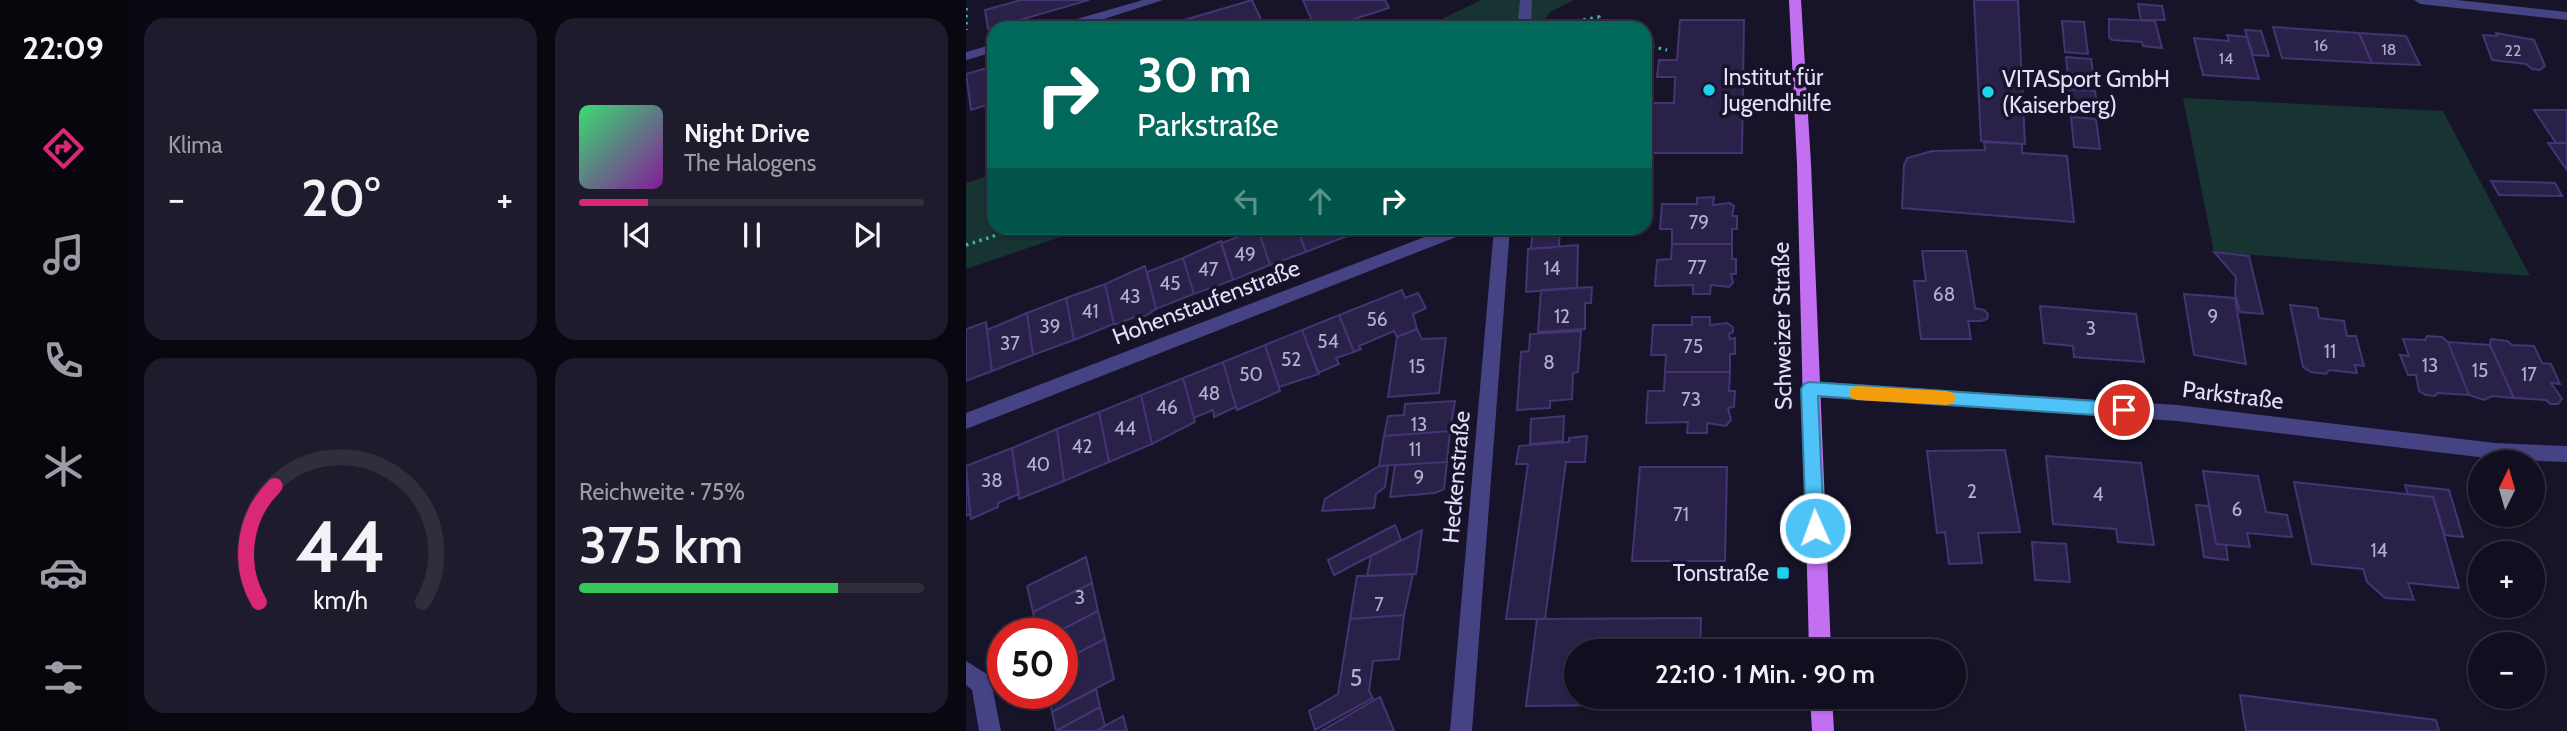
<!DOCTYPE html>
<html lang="de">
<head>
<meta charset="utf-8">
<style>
  :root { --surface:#110e1f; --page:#1e1c2c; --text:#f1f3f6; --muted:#9c9ca4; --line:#302e3d; --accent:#db2777 }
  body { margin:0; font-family:Cabin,sans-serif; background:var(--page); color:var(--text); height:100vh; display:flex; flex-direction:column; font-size:26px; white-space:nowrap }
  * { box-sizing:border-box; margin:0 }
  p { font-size:23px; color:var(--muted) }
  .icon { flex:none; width:38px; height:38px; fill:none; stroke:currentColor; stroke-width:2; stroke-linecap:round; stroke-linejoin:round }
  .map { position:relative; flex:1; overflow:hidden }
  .details { display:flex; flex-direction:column; gap:18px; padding:18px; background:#090811; width:840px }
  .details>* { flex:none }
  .banner { position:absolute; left:21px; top:21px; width:665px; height:214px; border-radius:21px; box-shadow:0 2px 5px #0004,0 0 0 2px var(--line); background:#00695c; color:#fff; overflow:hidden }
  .needle { width:46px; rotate:5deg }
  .tools { position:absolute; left:1502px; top:450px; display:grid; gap:14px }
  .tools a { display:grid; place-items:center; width:77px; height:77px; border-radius:50%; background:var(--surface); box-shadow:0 2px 5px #0004,0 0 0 2px var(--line); font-size:35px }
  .speed { position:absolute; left:21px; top:618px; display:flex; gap:14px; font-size:35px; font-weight:700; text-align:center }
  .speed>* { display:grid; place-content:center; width:91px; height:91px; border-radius:50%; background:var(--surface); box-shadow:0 2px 5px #0004,0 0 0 2px var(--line); line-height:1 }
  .speed .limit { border:10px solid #d22; background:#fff; color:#111 }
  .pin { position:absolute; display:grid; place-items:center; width:60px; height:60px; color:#fff; margin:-30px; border:4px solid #fff; border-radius:50%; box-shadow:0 2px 7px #0007 }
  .me { position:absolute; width:77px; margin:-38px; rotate:358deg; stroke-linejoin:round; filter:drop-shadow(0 0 5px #0008) }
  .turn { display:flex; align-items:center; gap:24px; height:147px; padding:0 35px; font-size:32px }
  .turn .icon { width:91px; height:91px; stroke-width:2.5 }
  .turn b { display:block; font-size:49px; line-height:60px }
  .lanes { display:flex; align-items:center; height:66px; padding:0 35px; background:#0003; justify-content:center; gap:35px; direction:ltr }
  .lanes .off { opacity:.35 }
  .big { font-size:52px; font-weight:600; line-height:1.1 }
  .details .widget { flex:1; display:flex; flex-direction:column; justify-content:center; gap:10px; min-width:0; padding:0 24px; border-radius:21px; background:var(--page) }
  .details .dial { align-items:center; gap:0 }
  .dial svg { height:182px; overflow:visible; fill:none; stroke:var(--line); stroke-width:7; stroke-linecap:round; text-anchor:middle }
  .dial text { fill:var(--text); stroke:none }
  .song { display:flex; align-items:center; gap:21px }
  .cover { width:84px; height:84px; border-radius:10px; background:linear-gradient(135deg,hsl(140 70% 55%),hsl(290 70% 35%)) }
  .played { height:7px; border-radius:4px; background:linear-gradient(90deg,var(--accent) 20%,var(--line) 20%) }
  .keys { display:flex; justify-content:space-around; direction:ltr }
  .heat { display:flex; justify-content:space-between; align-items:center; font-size:38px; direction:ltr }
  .charge { height:10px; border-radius:5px; background:linear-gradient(90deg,#34c759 75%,var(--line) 0) }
  .details .tiles { flex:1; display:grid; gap:18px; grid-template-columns:repeat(2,1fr) }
  .trip { position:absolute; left:598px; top:639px; width:402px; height:70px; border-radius:35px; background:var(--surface); box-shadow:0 2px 5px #0004,0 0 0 2px var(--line); font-weight:600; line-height:70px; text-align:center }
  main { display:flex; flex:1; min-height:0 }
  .tabs { display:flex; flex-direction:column; width:126px; justify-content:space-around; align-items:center; background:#07060c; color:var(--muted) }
  .tabs .icon { width:49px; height:49px }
  .tabs .current { color:var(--accent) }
  .tabs b { font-size:32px; color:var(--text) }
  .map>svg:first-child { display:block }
</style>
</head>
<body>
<main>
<nav class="tabs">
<b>22:09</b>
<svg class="icon current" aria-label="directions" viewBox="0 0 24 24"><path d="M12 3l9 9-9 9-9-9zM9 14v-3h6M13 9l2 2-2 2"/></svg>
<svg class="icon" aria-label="music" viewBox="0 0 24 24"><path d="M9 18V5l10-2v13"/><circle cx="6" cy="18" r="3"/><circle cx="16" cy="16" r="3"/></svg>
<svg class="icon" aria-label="phone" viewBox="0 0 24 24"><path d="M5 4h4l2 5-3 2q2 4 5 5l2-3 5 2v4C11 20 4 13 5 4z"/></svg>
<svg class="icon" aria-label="climate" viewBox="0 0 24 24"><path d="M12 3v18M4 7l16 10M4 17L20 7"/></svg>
<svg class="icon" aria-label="car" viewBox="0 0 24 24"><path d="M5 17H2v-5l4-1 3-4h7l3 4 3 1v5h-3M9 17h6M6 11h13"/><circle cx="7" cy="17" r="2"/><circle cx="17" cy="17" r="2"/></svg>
<svg class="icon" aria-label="filters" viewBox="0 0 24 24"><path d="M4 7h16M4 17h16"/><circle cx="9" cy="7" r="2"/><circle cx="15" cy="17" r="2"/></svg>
</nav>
<section class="details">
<div class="tiles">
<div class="widget"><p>Klima</p>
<div class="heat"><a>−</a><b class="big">20°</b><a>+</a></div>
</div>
<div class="widget">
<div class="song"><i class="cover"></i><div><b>Night Drive</b><p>The Halogens</p></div></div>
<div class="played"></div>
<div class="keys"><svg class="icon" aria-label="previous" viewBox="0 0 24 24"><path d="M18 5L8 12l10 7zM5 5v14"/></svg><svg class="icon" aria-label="pause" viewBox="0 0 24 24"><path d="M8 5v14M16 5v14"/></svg><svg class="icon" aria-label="next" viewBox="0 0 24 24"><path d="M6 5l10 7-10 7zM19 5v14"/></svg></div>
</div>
<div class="widget dial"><svg viewBox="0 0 100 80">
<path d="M14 69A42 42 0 1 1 86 69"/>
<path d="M14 69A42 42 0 0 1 21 18" stroke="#db2777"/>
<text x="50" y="56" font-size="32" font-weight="700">44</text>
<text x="50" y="72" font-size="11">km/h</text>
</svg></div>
<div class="widget"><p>Reichweite · 75%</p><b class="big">375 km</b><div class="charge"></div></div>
</div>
</section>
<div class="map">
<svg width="1601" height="731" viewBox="0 0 1601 731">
  <rect width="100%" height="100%" fill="#171329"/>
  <path fill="#173332" d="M515 0H608L584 12 572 28H457Z
    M1217 98 1477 111 1564 276 1248 252Z
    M28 174V228H121L0 269V183Z"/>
  <path fill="#2a2149" stroke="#423572" stroke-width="2" d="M55 0H123L22 29 19 10Z
    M286 0 299 28H218L215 21Z
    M337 0H419L423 8 360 28H349Z
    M1008 0H1052L1059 144 1015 141Z
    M1172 4 1196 6 1199 20H1175Z
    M1143 19 1189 21 1196 48 1177 46 1176 42 1146 40 1143 37Z
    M714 20H778L776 153H683L687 103H708L709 77H691L693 60H711Z
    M1096 21 1118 22 1122 54 1099 52Z
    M1307 27 1393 33 1406 63 1316 58Z
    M1279 30 1295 31 1303 56 1287 55Z
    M1393 33 1440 36 1454 65 1406 63Z
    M1530 33 1568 40 1579 66 1574 70 1566 69 1560 64 1526 60 1517 35 1531 36Z
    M1261 35 1281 37 1293 79 1237 75 1228 38 1263 41Z
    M1100 57 1125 59 1129 86 1103 84Z
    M28 66 27 103 5 110 0 74Z
    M1103 89 1129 91 1132 112 1105 110Z
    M1568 110H1601V143H1590Z
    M1105 117 1130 119 1134 149 1108 147Z
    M1018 142 1056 144V153L1101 156 1108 222 936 208 938 165 941 158 966 151 1019 150Z
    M1582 143H1601V170Z
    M1525 181 1589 183 1596 196 1533 195Z
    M748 197 747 205 764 203 768 206 766 216H771V229H766V244H706V229H694L696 204H731V198Z
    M298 228H331L340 252 304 265 292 230Z
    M331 228H372L376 238 340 252Z
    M372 228H407L376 238Z
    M567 228H594L593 247 565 249Z
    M292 230 304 265 267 280 255 243Z
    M255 241 267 280 228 294 217 258Z
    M706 244H766V259H770V274H765L767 283 763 287 745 285 744 294H727V285L689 286 691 260 705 259Z
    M612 245 611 288 560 292 562 249Z
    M956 251H1000L1009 308 1018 310 1022 314 1021 319 1015 321H1002L1005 339H955L948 281H960Z
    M1248 252 1283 256 1297 314 1274 312 1269 293 1270 277Z
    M217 258 228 294 190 309 181 272Z
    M179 266 190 309 179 316 169 317 148 325 139 284Z
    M139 284 148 324 108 340 100 298Z
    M626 287 625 303H619V329L572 332 575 290Z
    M436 290 439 298 452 293 460 308 447 314 451 329 431 337 428 331 393 346 395 349 388 352 373 315Z
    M1218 294 1269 298 1280 364 1228 355Z
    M100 298 108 340 67 355 61 313Z
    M1324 305 1351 308 1353 318 1378 321 1381 336H1390L1398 366 1389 365 1391 373 1363 370 1360 374 1345 372 1337 367Z
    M1074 306 1170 314 1178 362 1108 357 1107 346 1078 343Z
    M61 313 67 355 26 371 21 330Z
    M373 315 388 352 370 358 373 364 352 373 336 330Z
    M726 317H744V325L761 323 767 327V332L763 334 764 339 769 338V354H764V372H699L700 355H685L687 325H726Z
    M20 322 26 371 0 381V329Z
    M451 329 456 339 480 338 473 393 422 397 431 337Z
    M336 330 353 374 313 387 299 345Z
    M615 331 612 372 607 373 606 399 584 401V408L551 410 555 352 563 351 564 334Z
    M1461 336 1476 337 1482 342 1503 395 1471 393 1469 396 1460 395 1453 391 1450 375H1442L1434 355 1443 356 1437 339 1459 340Z
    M1525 339 1541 341 1546 345 1568 346 1576 363 1585 364 1594 384 1585 383 1596 399 1592 404H1584L1580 400 1548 398 1524 345Z
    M1482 342 1524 345 1548 398 1526 396 1518 400 1503 395Z
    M299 345 314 391 271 410 257 362Z
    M257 362 270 407 248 417 247 410 228 418 217 378Z
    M699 372H764L763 391H769L768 407 762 408 765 420 760 426 741 423V433H721L722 422 680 423 682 391H698Z
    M217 378 229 422 186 444 175 395Z
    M175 395 186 444 143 462 133 412Z
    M489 401 484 431 418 436 422 416 438 415 439 404Z
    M133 412 143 462 98 481 91 429Z
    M598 416 597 441 564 444 565 419Z
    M91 429 98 481 53 499 46 448Z
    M484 431 481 462 413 466 418 436Z
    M621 436 619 462H600L579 619H540L562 464H550L553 446 603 442V438Z
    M46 448 53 494 32 503V507L5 519 0 466Z
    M1039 450 1054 532 1012 533 1016 563 983 564 979 532 971 533 961 451Z
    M1080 456 1175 463 1188 545 1152 542 1150 529 1087 524Z
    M481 462 478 489 469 493 424 497 429 465Z
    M0 466 4 514 0 516Z
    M413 466H422L419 487 410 494 408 508 356 511 359 499Z
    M674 467H761L759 561H666Z
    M1237 471 1292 476 1300 512 1321 515 1326 537 1281 533 1284 547 1250 544Z
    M1328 482 1467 497 1493 588 1442 583 1448 600 1419 598 1401 582 1397 569 1346 564Z
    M1439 485 1483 490 1497 537 1479 535 1467 497 1442 494Z
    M1230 505 1243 506 1250 544 1260 545 1262 560 1238 557Z
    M429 525 435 540 368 575 362 560Z
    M456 530 450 574 401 576 405 556Z
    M1066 542 1100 544 1104 582 1069 580Z
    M120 557 126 583 67 612 61 586Z
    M447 574 438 615 384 619 391 576Z
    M126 583 132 611 87 634H71L67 612Z
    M132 611 139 639 96 661V634H87Z
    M438 615 433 659 407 661 403 691 407 698 349 730 343 711 372 694 384 619Z
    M735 618 734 651H611V696H732V704L560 706 571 619Z
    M139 639 148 679 86 712 82 693H96V661Z
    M130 689 134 707 90 731 86 712Z
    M1274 695 1470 720 1473 731H1280Z
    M414 697 428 731H355Z
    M134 707 139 726 130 731H90Z
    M157 716 161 731H130Z"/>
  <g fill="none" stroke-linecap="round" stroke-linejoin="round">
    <path stroke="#3cb3ad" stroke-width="3.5" stroke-dasharray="2.5 4.5" stroke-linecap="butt" d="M0 8V30
      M583 26 633 17 632 28
      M679 45 701 50
      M0 245 53 228"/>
    <path fill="#464384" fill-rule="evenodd" d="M177 0H197L110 28H88L90 25Z
      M554 0H566L565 28H551Z
      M1448 0H1491L1601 12V20L1454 4Z
      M28 44V52L0 60V52Z
      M482 228H505L503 232 0 429V413Z
      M528 228H544L506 731H484Z
      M843 381 1211 405 1529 443 1601 446V462L1529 459 1211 421 843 397 837 394 834 389 837 384Z
      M0 661 24 676 35 731H13L6 690 0 685Z"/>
    <path fill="#c36ff2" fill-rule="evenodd" d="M823 0H835L845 164 865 651H843L831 164Z
      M844 696H866L868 731H846Z"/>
  </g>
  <path fill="#4fc3f7" stroke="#337fa1" stroke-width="2" d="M843 382 1158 403 1164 405 1167 410 1164 415 1158 417 852 396 858 528 855 534 849 536 843 534 840 528 835 389 838 384Z"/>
  <path fill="#f59e0b" d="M891 386 981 391 987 393 990 398 987 403 981 405 891 400 885 398 883 393 885 388Z"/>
  <g fill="#1cd3eb" stroke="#171329" stroke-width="2.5">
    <circle cx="743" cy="90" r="7"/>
    <circle cx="1022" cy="92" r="7"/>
    <rect x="810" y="566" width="14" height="14" rx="3.5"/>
  </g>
  <g text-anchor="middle" stroke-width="7" stroke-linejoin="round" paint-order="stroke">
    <g font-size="16" fill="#b4afcf">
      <text x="1355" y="51">16</text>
      <text x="1423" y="55">18</text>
      <text x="1547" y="56">22</text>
      <text x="1260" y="64">14</text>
    </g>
    <g font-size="19" fill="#b4afcf">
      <text x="733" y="229">79</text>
      <text x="279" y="261">49</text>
      <text x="731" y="274">77</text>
      <text x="586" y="275">14</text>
      <text x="242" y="276">47</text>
      <text x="204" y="290">45</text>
      <text x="978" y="301">68</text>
      <text x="164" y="303">43</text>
      <text x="124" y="318">41</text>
      <text x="596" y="323">12</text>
      <text x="1247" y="323">9</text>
      <text x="411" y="326">56</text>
      <text x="84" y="333">39</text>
      <text x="1125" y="335">3</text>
      <text x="362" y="348">54</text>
      <text x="44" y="350">37</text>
      <text x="727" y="353">75</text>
      <text x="1364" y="358">11</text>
      <text x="325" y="366">52</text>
      <text x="583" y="369">8</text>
      <text x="1464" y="372">13</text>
      <text x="451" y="373">15</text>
      <text x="1514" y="377">15</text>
      <text x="285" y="381">50</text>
      <text x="1563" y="381">17</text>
      <text x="243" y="400">48</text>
      <text x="725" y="406">73</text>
      <text x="201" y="414">46</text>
      <text x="453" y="431">13</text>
      <text x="159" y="435">44</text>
      <text x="116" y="453">42</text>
      <text x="449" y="456">11</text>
      <text x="72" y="471">40</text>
      <text x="453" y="484">9</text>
      <text x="26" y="487">38</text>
      <text x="1006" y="498">2</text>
      <text x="1132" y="501">4</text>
      <text x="1271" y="516">6</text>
      <text x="715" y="521">71</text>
      <text x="1413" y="557">14</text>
      <text x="114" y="604">3</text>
      <text x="413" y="611">7</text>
    </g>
    <g font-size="23" fill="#e2defc" stroke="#171329" text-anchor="start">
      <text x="757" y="85">Institut für<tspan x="757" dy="26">Jugendhilfe</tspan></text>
      <text x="1036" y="87">VITASport GmbH<tspan x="1036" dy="26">(Kaiserberg)</tspan></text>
      <text x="803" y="581" text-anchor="end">Tonstraße</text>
    </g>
    <g font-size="23" fill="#e2defc" stroke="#171329">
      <text transform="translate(240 302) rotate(-21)" y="8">Hohenstaufenstraße</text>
      <text transform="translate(816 326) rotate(-91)" y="8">Schweizer Straße</text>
      <text transform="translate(1267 395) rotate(7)" y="8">Parkstraße</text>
      <text transform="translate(490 477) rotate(-85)" y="8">Heckenstraße</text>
    </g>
    <g font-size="23" fill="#b4afcf">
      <text x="390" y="686">5</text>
    </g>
  </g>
</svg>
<div class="tools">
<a><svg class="needle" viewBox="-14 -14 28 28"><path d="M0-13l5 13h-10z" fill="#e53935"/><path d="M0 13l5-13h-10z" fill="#9c9ca4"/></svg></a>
<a>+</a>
<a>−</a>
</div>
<div class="speed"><div class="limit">50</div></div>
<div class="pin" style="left:1158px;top:410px;background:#d93025"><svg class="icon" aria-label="arrive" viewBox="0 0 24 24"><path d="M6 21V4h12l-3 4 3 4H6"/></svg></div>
<svg class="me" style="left:849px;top:528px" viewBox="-20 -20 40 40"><circle r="17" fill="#4fc3f7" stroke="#fff" stroke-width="3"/><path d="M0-11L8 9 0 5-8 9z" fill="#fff"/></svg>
<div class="trip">22:10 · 1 Min. · 90 m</div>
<div class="banner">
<div class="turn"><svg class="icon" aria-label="right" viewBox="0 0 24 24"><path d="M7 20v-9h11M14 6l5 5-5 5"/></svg><div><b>30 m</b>Parkstraße</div></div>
<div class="lanes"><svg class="icon off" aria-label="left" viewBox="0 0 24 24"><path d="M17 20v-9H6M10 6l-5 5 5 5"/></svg><svg class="icon off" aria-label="ahead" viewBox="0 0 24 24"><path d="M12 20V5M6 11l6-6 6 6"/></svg><svg class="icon" aria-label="right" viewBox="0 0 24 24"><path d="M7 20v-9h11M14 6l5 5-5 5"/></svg></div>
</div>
</div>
</main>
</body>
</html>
